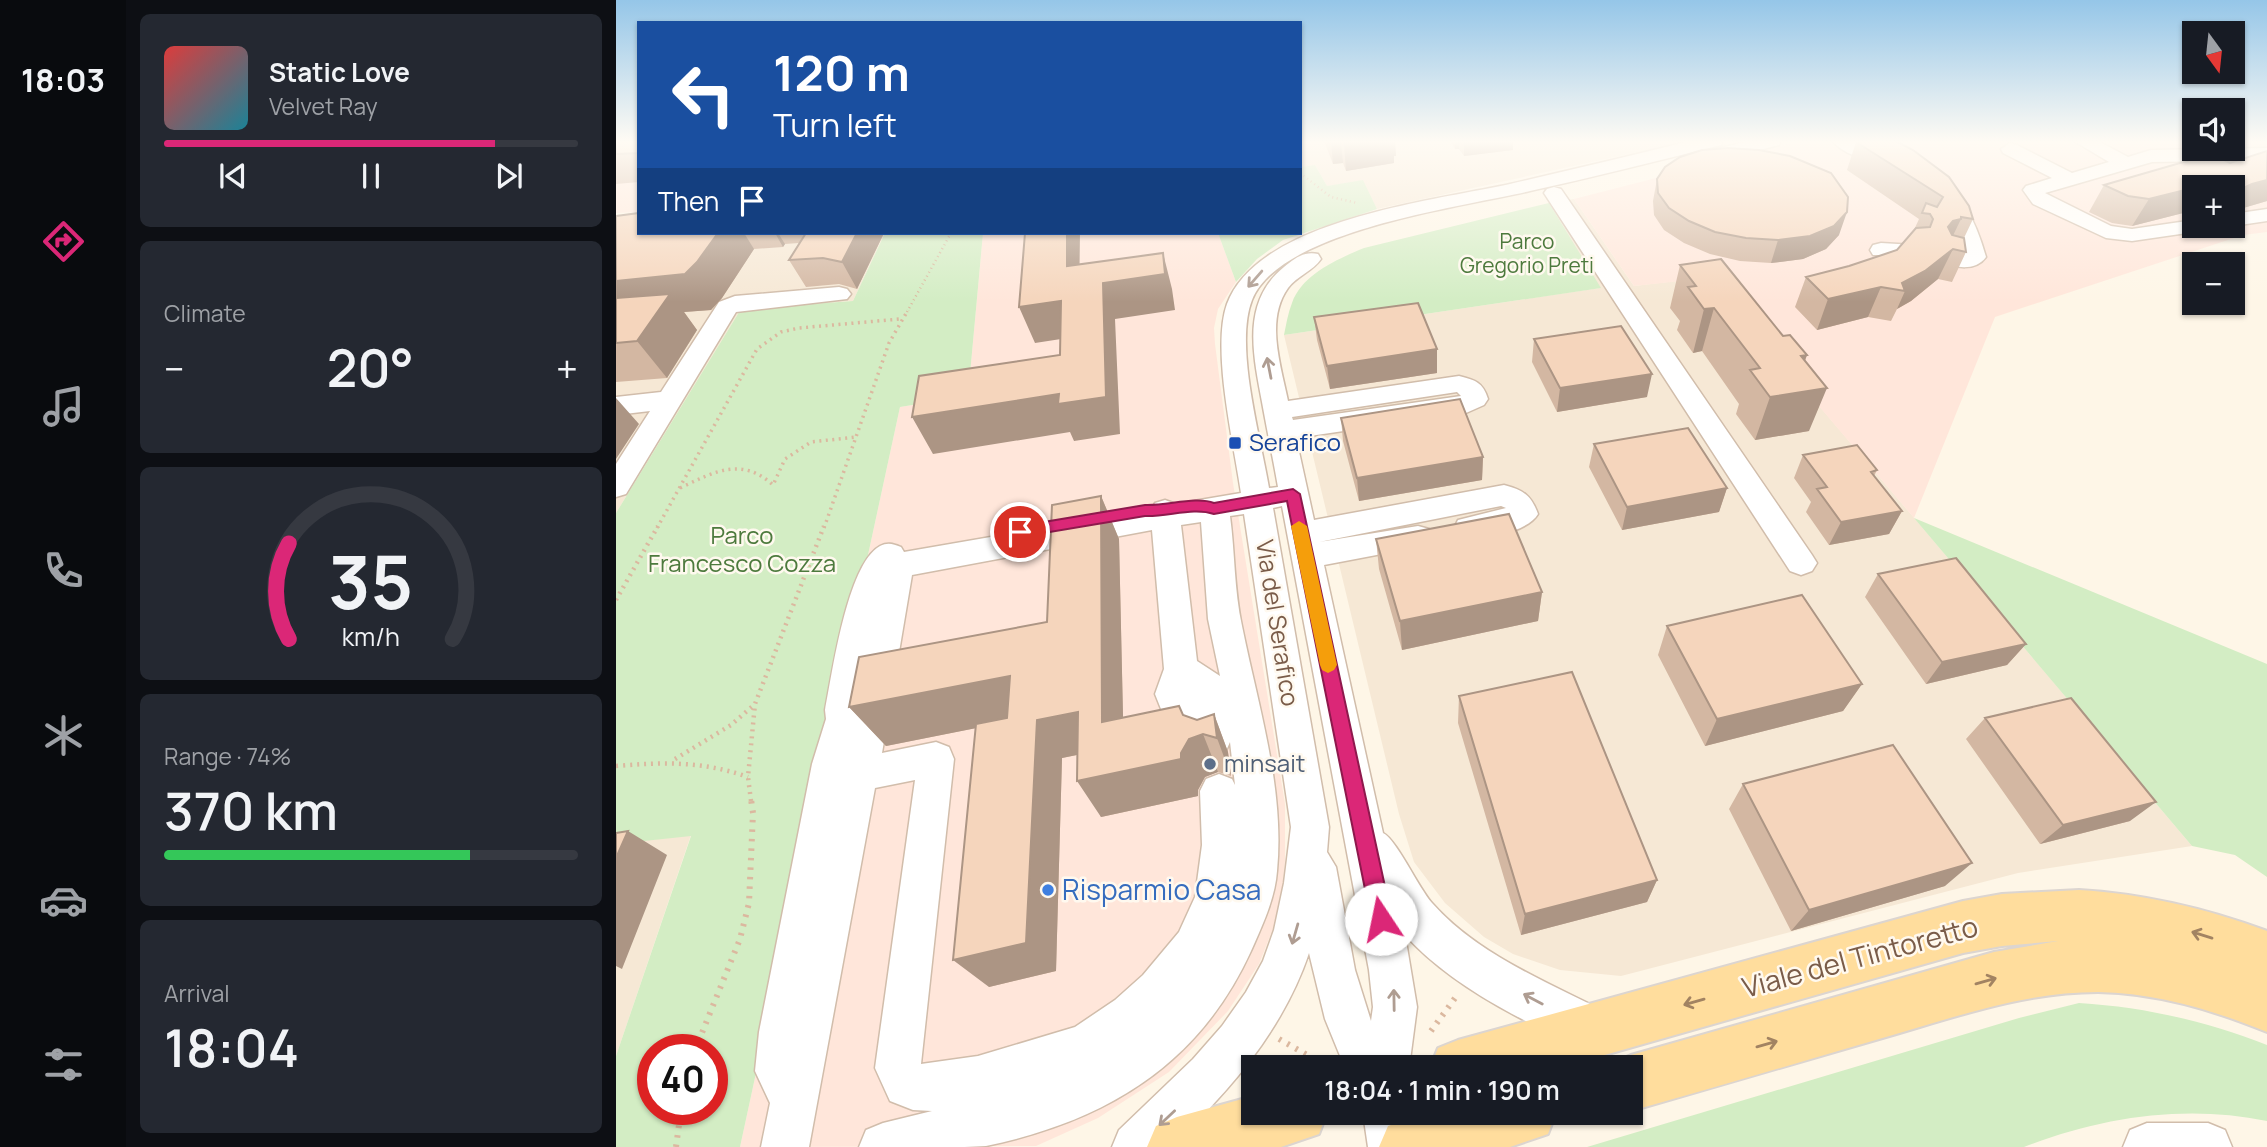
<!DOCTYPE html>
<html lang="en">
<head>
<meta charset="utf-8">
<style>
  :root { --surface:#171b24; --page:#242831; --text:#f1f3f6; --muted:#9ea1a6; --line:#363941; --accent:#db2777 }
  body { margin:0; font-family:Manrope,sans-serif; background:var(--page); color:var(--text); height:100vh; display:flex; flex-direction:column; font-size:26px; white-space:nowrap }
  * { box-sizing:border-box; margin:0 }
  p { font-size:23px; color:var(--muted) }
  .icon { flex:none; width:38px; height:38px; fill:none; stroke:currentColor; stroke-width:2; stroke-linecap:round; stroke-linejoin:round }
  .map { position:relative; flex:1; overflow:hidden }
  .drawer { display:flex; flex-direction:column; gap:14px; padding:14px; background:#0d0f14; width:490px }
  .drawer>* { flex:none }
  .top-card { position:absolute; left:21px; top:21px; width:665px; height:214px; border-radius:0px; box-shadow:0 2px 5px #0004; background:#1a4fa0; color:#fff; overflow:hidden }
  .needle { width:46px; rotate:165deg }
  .buttons { position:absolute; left:1566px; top:21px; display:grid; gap:14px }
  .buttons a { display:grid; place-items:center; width:63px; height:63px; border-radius:0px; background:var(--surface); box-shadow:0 2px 5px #0004; font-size:35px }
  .speed { position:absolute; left:21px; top:1034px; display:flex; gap:14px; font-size:35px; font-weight:700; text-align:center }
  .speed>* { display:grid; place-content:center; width:91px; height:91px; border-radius:50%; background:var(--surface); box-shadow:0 2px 5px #0004; line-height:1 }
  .speed .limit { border:10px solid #d22; background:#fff; color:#111 }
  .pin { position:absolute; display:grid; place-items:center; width:60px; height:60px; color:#fff; margin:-30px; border:4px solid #fff; border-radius:50%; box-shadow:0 2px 7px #0007 }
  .me { position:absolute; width:77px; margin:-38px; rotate:349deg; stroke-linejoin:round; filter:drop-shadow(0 0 5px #0008) }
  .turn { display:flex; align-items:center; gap:24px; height:147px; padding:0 21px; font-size:32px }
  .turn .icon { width:91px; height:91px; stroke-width:2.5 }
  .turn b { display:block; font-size:49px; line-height:60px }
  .then { display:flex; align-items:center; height:66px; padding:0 21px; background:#0003; gap:14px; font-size:26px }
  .big { font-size:52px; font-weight:600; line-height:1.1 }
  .drawer .tile { flex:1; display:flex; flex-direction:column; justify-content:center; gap:10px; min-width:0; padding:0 24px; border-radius:10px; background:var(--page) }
  .drawer .dial { align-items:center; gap:0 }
  .dial svg { height:182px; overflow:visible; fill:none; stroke:var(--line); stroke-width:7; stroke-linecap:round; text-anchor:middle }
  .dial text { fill:var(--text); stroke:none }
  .song { display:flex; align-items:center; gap:21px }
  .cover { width:84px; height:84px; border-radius:10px; background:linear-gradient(135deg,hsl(0 70% 55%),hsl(190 70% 35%)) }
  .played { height:7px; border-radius:4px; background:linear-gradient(90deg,var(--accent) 80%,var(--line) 80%) }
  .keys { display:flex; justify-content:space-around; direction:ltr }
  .heat { display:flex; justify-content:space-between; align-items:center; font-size:38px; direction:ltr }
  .charge { height:10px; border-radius:5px; background:linear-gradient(90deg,#34c759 74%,var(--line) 0) }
  .trip { position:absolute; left:625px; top:1055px; width:402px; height:70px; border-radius:0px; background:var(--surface); box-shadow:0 2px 5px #0004; font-weight:600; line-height:70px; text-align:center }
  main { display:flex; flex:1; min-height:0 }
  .tabs { display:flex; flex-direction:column; width:126px; justify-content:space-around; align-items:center; background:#090b0e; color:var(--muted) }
  .tabs .icon { width:49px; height:49px }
  .tabs .current { color:var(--accent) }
  .tabs b { font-size:32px; color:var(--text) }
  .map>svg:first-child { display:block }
</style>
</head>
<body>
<main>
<nav class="tabs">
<b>18:03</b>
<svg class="icon current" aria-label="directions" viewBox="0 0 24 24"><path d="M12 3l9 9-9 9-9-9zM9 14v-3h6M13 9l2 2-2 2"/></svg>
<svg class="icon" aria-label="music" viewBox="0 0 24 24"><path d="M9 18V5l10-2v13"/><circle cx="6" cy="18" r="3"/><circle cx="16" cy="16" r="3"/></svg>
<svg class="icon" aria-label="phone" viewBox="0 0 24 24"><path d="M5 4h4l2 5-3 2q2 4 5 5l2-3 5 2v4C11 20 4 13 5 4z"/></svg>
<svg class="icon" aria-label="climate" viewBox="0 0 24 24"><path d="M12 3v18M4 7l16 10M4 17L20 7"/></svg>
<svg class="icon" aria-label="car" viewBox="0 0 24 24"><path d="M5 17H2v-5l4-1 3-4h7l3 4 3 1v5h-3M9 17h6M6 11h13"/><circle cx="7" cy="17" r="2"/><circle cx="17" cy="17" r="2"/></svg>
<svg class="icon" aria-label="filters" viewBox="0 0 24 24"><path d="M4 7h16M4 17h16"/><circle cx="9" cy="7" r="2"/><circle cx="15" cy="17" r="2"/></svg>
</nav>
<section class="drawer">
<div class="tile">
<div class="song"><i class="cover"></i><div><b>Static Love</b><p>Velvet Ray</p></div></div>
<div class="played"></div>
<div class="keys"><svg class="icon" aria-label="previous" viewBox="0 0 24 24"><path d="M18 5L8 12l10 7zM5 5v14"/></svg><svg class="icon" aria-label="pause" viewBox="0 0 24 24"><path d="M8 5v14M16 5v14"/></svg><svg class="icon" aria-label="next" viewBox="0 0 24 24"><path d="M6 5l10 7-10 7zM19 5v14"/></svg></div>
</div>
<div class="tile"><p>Climate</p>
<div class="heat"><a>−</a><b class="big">20°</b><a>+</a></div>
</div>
<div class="tile dial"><svg viewBox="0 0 100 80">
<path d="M14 69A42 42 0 1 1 86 69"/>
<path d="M14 69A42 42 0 0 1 14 27" stroke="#db2777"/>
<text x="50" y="56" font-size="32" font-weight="700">35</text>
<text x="50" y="72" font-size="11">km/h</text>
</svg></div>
<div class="tile"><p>Range · 74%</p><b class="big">370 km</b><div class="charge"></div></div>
<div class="tile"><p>Arrival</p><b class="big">18:04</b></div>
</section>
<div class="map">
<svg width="1651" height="1147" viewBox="0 0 1651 1147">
  <rect width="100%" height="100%" fill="#fef6e7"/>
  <path fill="#f6e8d5" d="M684 141H1072L761 209 747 181 711 186 699 165 684 167Z
    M958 199 1018 286 1094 277 1576 846 1402 873 1005 976 944 970 897 954 868 937 829 903 798 862 783 814 668 335 984 288 933 203Z
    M116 233H269L237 301 125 309 0 513V253Z
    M75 835 0 1056V844Z"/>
  <path fill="#ffe6da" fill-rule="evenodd" d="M0 141H23V212L0 213Z
    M1184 141H1578V149H1617V141H1651V232L1627 235 1379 317 1298 518 1094 278 1018 286 958 199ZM1578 187H1617V226H1578Z
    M367 233H602L620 282 602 309 598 328 599 344 617 483 669 804V861L664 911 643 964 612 1011 553 1072 482 1118 420 1146 124 1147 284 407 352 396Z"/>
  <path fill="#d3edc4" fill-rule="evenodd" d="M699 165 711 186 747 180 761 209 667 240 641 259 620 282 602 233H684V167Z
    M933 203 985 288 668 335C670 325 672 313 676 303 686 274 722 259 748 248Z
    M269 233H367L352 396 284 407 124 1147H0V1056L75 836 0 844V513L125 309 237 301ZM37 1050H96V1110H37Z
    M1298 518 1651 664V877L1619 855 1576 846Z
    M1463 1003C1528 1007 1590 1021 1651 1045V1121C1569 1104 1485 1117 1408 1147H971L1403 1018Z"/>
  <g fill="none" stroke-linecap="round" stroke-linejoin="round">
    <defs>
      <path id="minor" d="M1074 141H1107L1105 145C1041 161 978 177 914 191 846 207 664 230 636 300 618 346 645 439 653 488L662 487C657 458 651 430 646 402 637 354 625 302 668 267 679 258 688 251 702 254L705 259C697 271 681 276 672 288 649 320 665 366 672 401L843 376C859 380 867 382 872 399L868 405 850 413 680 438 698 520 888 485C907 490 915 495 922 514 911 533 862 542 842 536L838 528 842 520 890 508 885 506 703 542 802 526 813 529 817 537 813 545 708 565 767 833C780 839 802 887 816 903 862 955 933 983 994 1014L1000 1030 994 1046 978 1052C914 1026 836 987 789 935L801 1007 793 1068H729L709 1019 693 953C666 1032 614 1090 555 1147H496L503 1130 577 1059 606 1026 630 992 647 961 658 930 668 883 675 827 628 514 614 516C619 553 618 590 626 626 642 706 669 789 661 871 659 899 646 926 635 951 583 1065 490 1121 370 1146 356 1147 341 1147 327 1147 299 1147 271 1147 243 1147L250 1130 267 1123 316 1111 297 1110 274 1101 259 1068 299 780 259 788 193 1147H145L154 1103 139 1071 143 1032 196 764 210 719 209 710C216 675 231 564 264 546 272 542 277 544 285 547L288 552 536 509 539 503 549 500 560 504 625 493C618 444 595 349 611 304 642 220 816 201 894 184 954 170 1014 156 1074 141ZM841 392 845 396 677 420 676 417ZM666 506 753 970 757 1007 755 1021 739 970 720 867 711 852 713 827 657 508ZM585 522 592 619 604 676 581 661 565 525ZM536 530 548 669 539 694 549 719 578 732 584 751 597 756 610 751 614 742 619 785 616 779 603 774 590 779 584 791 586 845 579 897 563 932 527 975 499 1000 459 1027 362 1056 305 1064 338 759 333 747 320 742 266 753 296 575Z
        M1133 141H1165L1163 145 1083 165 1073 159 1076 155Z
        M1217 141H1239L1281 155 1284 159 1274 165C1255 160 1229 157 1217 141Z
        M1458 141H1482L1512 157 1535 150 1651 148V160L1536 162 1429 193 1495 226 1516 229 1578 220V226H1589L1586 231 1578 232 1516 241 1490 238 1417 204 1407 190 1410 186 1436 178 1387 153 1385 149 1394 143 1401 145 1456 173 1493 162Z
        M938 187 945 189 1196 555 1201 563 1196 571 1185 575 1174 571 928 193 931 189Z
        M1328 190C1351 196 1364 236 1370 257 1359 272 1340 267 1324 263L1321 258 1324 253 1332 251 1347 254 1341 227 1318 196 1321 192Z
        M1651 209V221L1617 226H1615H1617V214Z
        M1265 243 1299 245 1302 250 1299 255H1257L1254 250 1257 245Z
        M223 287 231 289 235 294 231 299 120 312 10 494 0 497V464L34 411 0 415V397L45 392 103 302 119 296Z
        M747 1113H795L800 1147H752Z
        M1531 1123H1592L1609 1130 1616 1147H1507L1514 1130Z"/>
      <path id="major" d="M1463 890C1529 894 1589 908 1651 931V1032C1597 1010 1541 993 1482 992 1408 992 1339 1017 1270 1037 1185 1062 1100 1087 1015 1111V1068H993L995 1063 1015 1055 1378 952 1442 941 1386 946 1347 953 943 1068H814L822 1048 842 1040 1347 901 1386 894Z
        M637 1096V1113H711L703 1134 665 1147H531L540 1126 561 1117Z
        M809 1113H940L932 1134 894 1147H763L772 1126Z"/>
    </defs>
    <use href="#minor" stroke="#d1bdab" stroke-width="3"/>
    <use href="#major" stroke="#dcd5d0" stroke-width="4"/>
    <path stroke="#dbb89f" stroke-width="2.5" stroke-dasharray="1 3.5" stroke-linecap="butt" d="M684 173 715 197 741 203
      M291 312 335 233"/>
    <path stroke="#dbb89f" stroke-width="3.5" stroke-dasharray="2 4.5" stroke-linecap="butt" d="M64 488C98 472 125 456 157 485L169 459 195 442 240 437
      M41 528 141 349 165 332 183 328 284 319
      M208 528 273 343 292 310"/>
    <path stroke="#dbb89f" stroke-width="4.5" stroke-dasharray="2 5" stroke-linecap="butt" d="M0 600 42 526
      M59 759 115 725 138 705
      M0 766C47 762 87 761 132 777
      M135 801 132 777 139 704 208 526"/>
    <path stroke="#dbb89f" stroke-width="6" stroke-dasharray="2.5 7" stroke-linecap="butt" d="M815 1031 842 994
      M663 1039 705 1063 703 1068
      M79 1050 124 939 133 903 137 813 135 799
      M60 1147 65 1110"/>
    <use href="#minor" fill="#fff" fill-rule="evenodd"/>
    <use href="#major" fill="#ffdd9d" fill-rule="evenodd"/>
  </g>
  <path fill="#d3b7a2" d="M0 141H23V182L0 184Z
    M708 141H779L780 156H778V163L730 171 727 163 717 164Z
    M834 141H897V150L848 156 843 149H839Z
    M1280 141 1357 219 1348 238 1350 252 1336 282 1322 279 1295 301 1281 309 1275 321 1252 317 1201 330 1179 307 1190 277 1233 266 1281 250 1298 230 1303 219 1231 170 1240 142Z
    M1614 163 1651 201 1617 211V187H1578V213L1575 211 1516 226 1496 223 1473 212 1488 185Z
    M1041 179 1223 235 1210 249 1187 259 1155 263 1124 261 1094 254 1068 243 1048 230 1038 215 1037 201Z
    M0 216 23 233H268L241 289 223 284 190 287 173 260 183 243 169 244 167 247 138 249 106 298 95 310 68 312 81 330 51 378 0 382Z
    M1064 265 1167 336 1191 355 1189 361 1193 431 1139 440 1120 414 1123 404 1086 351 1077 353 1061 330 1064 321 1054 308Z
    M698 317 821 349V373L714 389 701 340Z
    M918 339 1031 397 941 412 916 362Z
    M725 418 867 457 866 480 743 501 727 441Z
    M978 444 1111 488 1103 512 1006 530 973 467Z
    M1187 455 1261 470 1258 476 1286 511 1273 534 1213 545 1190 512 1195 502 1178 478Z
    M485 496 503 539 507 718 567 715 581 720 598 714 612 752 615 776 602 772 589 777 582 790V796L485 817 461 755 446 758 440 971 373 987 360 728 270 746 233 707 431 622Z
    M760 539 926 592 922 621 786 650 763 569Z
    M1262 574 1410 644 1391 665 1310 684 1249 597Z
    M1051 626 1246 684 1227 711 1089 746 1042 655Z
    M843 696 1041 880 1031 902 905 935 842 723Z
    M1369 718 1514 821 1424 844 1350 739Z
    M1127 784 1329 886 1175 931 1113 809Z"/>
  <path fill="#ac9584" d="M715 141H725L727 163 717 164Z
    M739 141H779L780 156H778V163L730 171 728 143Z
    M839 141H843V149H839Z
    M848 141H897V150L848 156Z
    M1651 180V201L1617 211V198L1621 191 1636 184Z
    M1578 188V205L1575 211 1516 226 1533 199Z
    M1231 212 1223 235 1210 249 1187 259 1155 263 1162 240Z
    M1345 219 1331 248 1332 227 1337 221Z
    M102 233H128L138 249 106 298 95 310 68 312 81 330 51 378 21 341 0 322V281Z
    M159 233H162L169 244 167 247Z
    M241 233H268L241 289 226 262Z
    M451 233H464L463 302 451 266Z
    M1337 249 1322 279 1295 301 1281 309 1289 291 1286 283Z
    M547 253 556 289 559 310 499 319 504 434 458 441 454 432 317 454 296 417 443 394 487 283Z
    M1265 287 1252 317 1201 330 1212 299Z
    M445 301 458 337 419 343 403 307Z
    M1098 308 1086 351 1077 353 1088 309Z
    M821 349V373L714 389 711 366Z
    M1191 355 1176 393 1211 388 1193 431 1139 440 1154 397 1185 356Z
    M1036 374 1031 397 941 412 944 388Z
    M0 398 23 424 0 459Z
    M867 457 866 480 743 501 741 478Z
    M1111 488 1103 512 1006 530 1011 507Z
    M485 496 503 539 508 760 486 722Z
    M1286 511 1273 534 1213 545 1225 522Z
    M926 592 922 621 786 650 784 621Z
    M1410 644 1391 665 1310 684 1326 662Z
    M394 676 421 716 270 746 233 707Z
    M1246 684 1227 711 1089 746 1101 719Z
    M462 712 485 750 446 758 440 971 373 987 337 960 421 720Z
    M598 714 612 752 615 776 601 738Z
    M587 734 602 772 589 777 582 790V796L485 817 461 781 565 753 573 739Z
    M1540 802 1514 821 1424 844 1447 825Z
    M12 831 51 855 6 969 0 966V858Z
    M1356 863 1329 886 1175 931 1193 910Z
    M1041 880 1031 902 905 935 909 914Z"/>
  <path fill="#f5d5bc" stroke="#ac9584" stroke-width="2" d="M0 141H23V153L0 154Z
    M1244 141H1280L1297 150 1333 177 1353 206 1357 219 1345 217V219L1337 221 1332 227 1336 235 1348 238 1350 252 1337 249 1309 271 1286 283 1289 291 1265 287 1212 299 1190 277 1233 266 1281 250 1300 228 1314 227 1317 219 1314 214 1306 213 1310 203 1321 207 1327 197 1240 142Z
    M1112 148 1143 150 1174 156 1215 173 1232 197 1231 212 1218 226 1194 236 1162 240 1130 238 1099 232 1073 221 1053 208 1042 193 1041 179 1049 167 1064 157 1086 150Z
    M1651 151V180L1636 184 1621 191 1617 189V187H1600L1593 184 1533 199 1512 196 1488 185 1595 154 1614 163Z
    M23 213V233H102L81 262 69 274 0 281V216Z
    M190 233H241L226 262 207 258 173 260Z
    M409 233H451V266L547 253 549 274 487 283 490 397 442 404 443 394 296 417 303 376 444 355 445 301 403 307Z
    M1105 259 1167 336 1174 335 1191 355 1185 356 1211 388 1154 397 1134 370 1144 368 1098 308 1088 309 1072 287 1080 286 1064 265Z
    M54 294 21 341 0 343V298Z
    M802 303 821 349 711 366 698 317Z
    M1005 326 1036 374 944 388 918 339Z
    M844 399 867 457 741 478 725 418Z
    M1072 428 1111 488 1011 507 978 444Z
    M1241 445 1261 470 1255 472 1286 511 1225 522 1201 489 1211 487 1187 455Z
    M485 496 486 722 563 706 567 715 581 720 598 714 601 738 587 734 573 739 565 753V759L461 781 462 712 421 720 410 943 337 960 360 724 391 718 394 676 233 707 243 657 431 622 436 505Z
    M893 514 926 592 784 621 760 539Z
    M1340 558 1410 644 1326 662 1262 574Z
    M1186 595 1246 684 1101 719 1051 626Z
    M956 672 1041 880 909 914 843 696Z
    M1455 698 1540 802 1447 825 1369 718Z
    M1277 745 1356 863 1193 910 1127 784Z
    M12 831 0 858V833Z"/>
  <defs><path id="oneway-shaft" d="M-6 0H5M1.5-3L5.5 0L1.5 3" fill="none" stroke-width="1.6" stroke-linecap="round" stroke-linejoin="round" transform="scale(1.75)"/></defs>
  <g stroke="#af9d92">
    <use href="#oneway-shaft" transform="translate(639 279) rotate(131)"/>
    <use href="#oneway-shaft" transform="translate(653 368) rotate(-101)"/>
    <use href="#oneway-shaft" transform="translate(679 934) rotate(106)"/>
    <use href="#oneway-shaft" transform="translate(917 999) rotate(-152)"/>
    <use href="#oneway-shaft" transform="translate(778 1000) rotate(-91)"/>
    <use href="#oneway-shaft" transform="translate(551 1118) rotate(137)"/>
  </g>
  <g stroke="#a28362">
    <use href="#oneway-shaft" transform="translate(1586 935) rotate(-163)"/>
    <use href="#oneway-shaft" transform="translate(1370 981) rotate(-16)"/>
    <use href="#oneway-shaft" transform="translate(1078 1002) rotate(164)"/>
    <use href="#oneway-shaft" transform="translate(1151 1044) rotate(-16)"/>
  </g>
  <linearGradient id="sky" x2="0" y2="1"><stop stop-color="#95c6e8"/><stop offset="0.47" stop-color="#fffbf4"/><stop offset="1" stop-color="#fffbf4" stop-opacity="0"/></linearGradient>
  <rect width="1651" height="302" fill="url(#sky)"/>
  <path fill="#db2777" stroke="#8e194d" stroke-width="2" d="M677 489 684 494 776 919 773 927 765 930 758 927 755 919 671 501 598 514C577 507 552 517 529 516L404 537 396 532 404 526 529 505C551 506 580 496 598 503Z"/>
  <path fill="#f59e0b" d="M683 521 691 526 721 665 718 670 712 673 706 670 704 665 675 526Z"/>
  <rect fill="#1a4fb4" stroke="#fff9ef" stroke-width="2.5" x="612" y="436" width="14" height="14" rx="3.5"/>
  <circle fill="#5c6f8a" stroke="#fff9ef" stroke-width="2.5" cx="594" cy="764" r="7"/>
  <circle fill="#3f7fe0" stroke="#fff9ef" stroke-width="2.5" cx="432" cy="890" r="7"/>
  <g text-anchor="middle" stroke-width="5" stroke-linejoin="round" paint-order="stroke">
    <g font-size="21" fill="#4d7a3d" stroke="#fff9ef">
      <text x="911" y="249">Parco<tspan x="911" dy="24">Gregorio Preti</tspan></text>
    </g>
    <g font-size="24" fill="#164399" stroke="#fff9ef" text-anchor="start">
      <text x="633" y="451">Serafico</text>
    </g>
    <g font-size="24" fill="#4d7a3d" stroke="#fff9ef">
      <text x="126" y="544">Parco<tspan x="126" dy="28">Francesco Cozza</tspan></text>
    </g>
    <g font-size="24" fill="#7a5c49" stroke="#fff9ef">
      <text transform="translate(661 623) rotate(81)" y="8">Via del Serafico</text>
    </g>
    <g font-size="24" fill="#4e5e75" stroke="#fff9ef" text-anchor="start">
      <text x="608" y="772">minsait</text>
    </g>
    <g font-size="28" fill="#366cbe" stroke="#fff9ef" text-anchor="start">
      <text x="446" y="900">Risparmio Casa</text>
    </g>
    <g font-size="28" fill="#7a5c49" stroke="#fff9ef">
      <text transform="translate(1244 957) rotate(-15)" y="10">Viale del Tintoretto</text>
    </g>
  </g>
</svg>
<div class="buttons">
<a><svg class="needle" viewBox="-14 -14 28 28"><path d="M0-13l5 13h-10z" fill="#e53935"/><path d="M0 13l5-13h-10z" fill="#9ea1a6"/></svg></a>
<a><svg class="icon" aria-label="sound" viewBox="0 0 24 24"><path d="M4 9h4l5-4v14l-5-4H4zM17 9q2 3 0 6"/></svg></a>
<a>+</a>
<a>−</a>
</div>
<div class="speed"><div class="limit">40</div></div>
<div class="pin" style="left:404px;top:532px;background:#d93025"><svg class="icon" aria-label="arrive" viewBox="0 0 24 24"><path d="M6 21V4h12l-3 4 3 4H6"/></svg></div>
<svg class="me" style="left:765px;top:919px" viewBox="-20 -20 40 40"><circle r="19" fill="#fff"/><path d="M0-13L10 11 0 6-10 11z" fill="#db2777"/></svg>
<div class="trip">18:04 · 1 min · 190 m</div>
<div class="top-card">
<div class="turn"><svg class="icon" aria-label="left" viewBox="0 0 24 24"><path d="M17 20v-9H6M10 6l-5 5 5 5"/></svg><div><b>120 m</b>Turn left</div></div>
<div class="then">Then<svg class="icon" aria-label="arrive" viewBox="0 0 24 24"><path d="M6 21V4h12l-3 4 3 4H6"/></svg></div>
</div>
</div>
</main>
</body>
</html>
